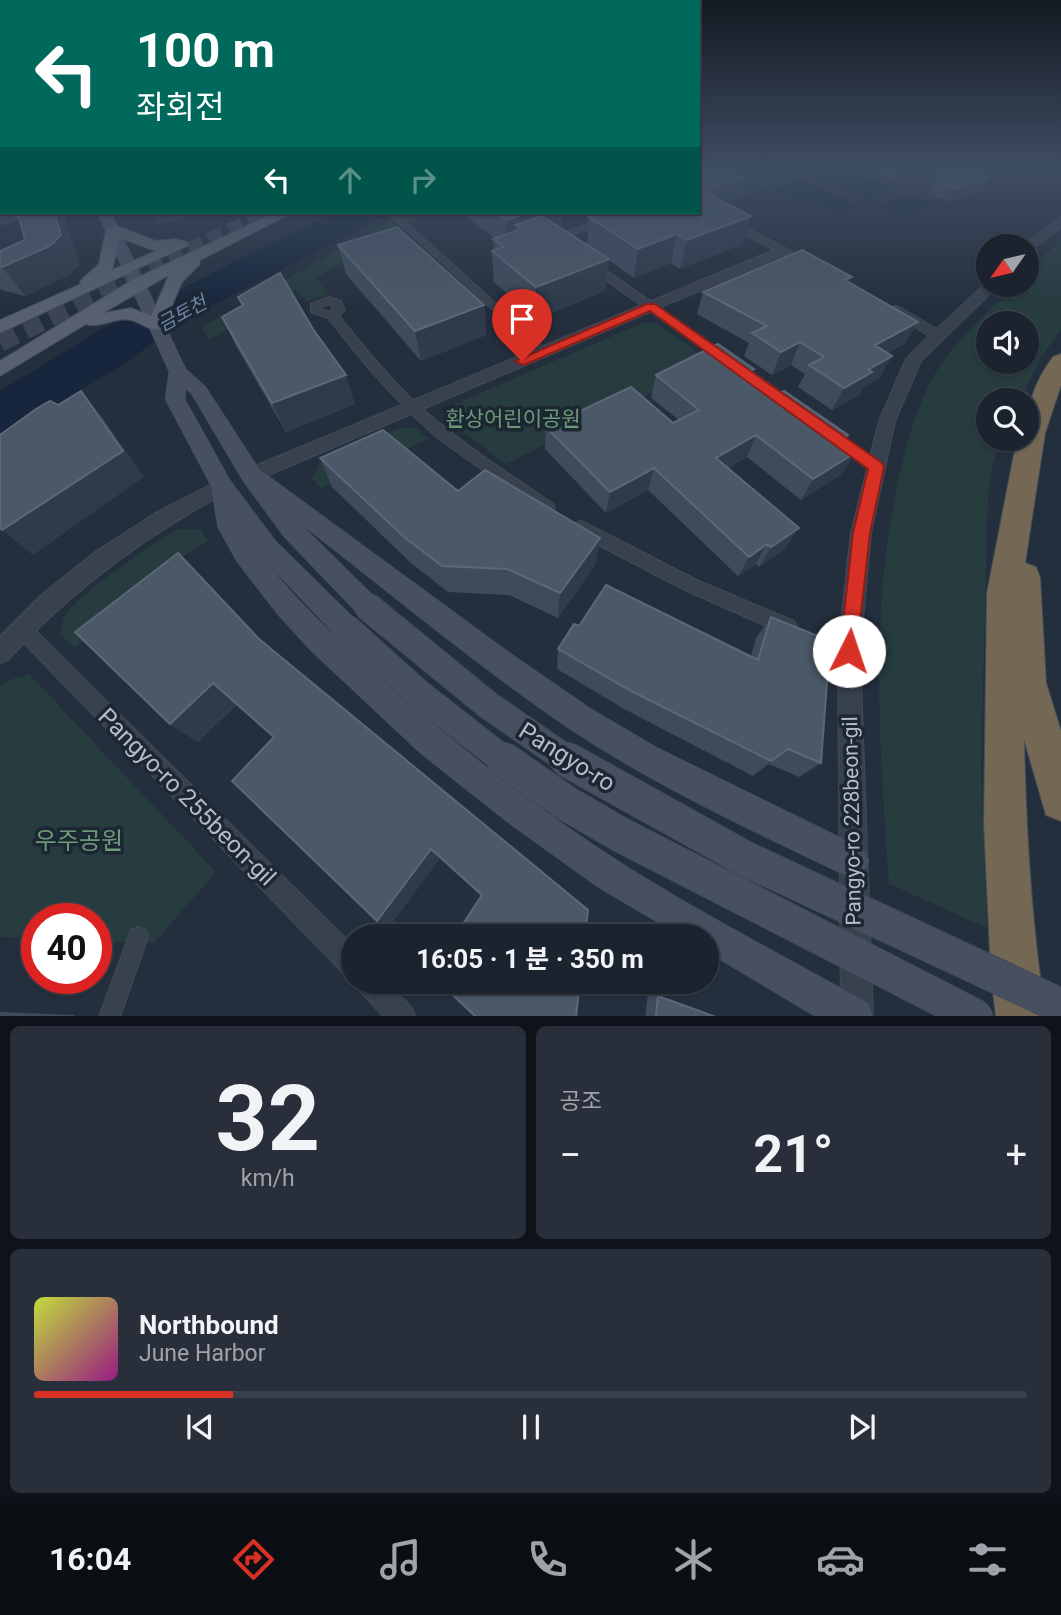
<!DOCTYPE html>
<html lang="ko">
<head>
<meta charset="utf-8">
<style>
  :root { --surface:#1b232e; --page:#282f3a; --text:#f1f3f6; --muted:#a0a4aa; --line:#39404a; --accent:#d93025 }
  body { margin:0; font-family:Roboto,"Noto Sans KR",sans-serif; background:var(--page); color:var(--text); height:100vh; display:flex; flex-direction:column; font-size:26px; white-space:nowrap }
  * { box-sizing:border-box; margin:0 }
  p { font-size:23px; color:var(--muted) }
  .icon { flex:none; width:38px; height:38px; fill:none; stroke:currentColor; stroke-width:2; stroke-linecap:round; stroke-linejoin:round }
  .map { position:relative; height:1016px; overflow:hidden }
  .details { display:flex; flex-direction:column; gap:10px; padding:10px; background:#0f1319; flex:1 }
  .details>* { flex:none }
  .banner { position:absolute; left:0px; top:0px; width:700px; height:214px; box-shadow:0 2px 5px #0004,0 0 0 2px var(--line); background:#00695c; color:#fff; overflow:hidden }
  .needle { width:46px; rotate:236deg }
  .fabs { position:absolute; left:976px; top:234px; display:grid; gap:14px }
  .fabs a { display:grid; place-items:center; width:63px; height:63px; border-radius:50%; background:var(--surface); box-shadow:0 2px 5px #0004,0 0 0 2px var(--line); font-size:35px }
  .speed { position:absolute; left:21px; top:903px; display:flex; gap:14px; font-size:35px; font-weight:700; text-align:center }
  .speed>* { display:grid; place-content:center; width:91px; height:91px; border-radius:50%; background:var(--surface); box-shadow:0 2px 5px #0004,0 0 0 2px var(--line); line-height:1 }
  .speed .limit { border:10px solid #d22; background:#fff; color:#111 }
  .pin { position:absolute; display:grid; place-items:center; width:60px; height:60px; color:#fff; margin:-72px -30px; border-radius:50% 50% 50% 0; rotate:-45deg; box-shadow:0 0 7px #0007 }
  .pin .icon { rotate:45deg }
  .me { position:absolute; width:77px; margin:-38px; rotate:4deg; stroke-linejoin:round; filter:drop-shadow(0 0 5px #0008) }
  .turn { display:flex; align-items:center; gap:24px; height:147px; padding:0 21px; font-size:32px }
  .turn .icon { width:91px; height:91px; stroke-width:2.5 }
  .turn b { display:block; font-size:49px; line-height:60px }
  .lanes { display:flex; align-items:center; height:66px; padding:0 21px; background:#0003; justify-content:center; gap:35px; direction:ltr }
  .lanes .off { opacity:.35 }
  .big { font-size:52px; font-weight:700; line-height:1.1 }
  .details .widget { flex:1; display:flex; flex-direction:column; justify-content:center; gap:10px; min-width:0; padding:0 24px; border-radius:10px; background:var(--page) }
  .details .dial { align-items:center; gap:0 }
  .dial b { font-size:91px; line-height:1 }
  .song { display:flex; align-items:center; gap:21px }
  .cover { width:84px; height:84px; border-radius:10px; background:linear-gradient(135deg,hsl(70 70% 55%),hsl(310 70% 35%)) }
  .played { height:7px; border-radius:4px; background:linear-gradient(90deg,var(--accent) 20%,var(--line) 20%) }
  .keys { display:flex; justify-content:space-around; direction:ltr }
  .heat { display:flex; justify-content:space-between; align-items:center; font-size:38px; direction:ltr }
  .details .tiles { flex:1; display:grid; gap:10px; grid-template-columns:1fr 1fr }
  .widget:last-child { grid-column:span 2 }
  .trip { position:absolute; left:341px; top:924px; width:378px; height:70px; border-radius:35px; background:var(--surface); box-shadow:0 2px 5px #0004,0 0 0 2px var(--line); font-weight:700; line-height:70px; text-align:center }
  .menu { display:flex; height:112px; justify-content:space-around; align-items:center; background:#0b0e12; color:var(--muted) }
  .menu .icon { width:49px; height:49px }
  .menu .selected { color:var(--accent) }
  .menu b { font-size:32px; color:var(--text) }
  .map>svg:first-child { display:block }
</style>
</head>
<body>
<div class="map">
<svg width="1061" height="1017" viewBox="0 0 1061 1017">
  <rect width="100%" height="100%" fill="#242f3e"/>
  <path fill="#263c3f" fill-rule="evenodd" d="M698 166H825L717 205 698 195Z
    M405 212H429L316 278 329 294 306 302 296 289 209 340 202 327Z
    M1061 240V330L1042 356 1019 401H989V439H1000L992 466 988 494 981 768 987 928 889 884C880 753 869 617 897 487 905 447 917 402 939 367 955 342 993 308 1015 285H1027V272ZM989 324H1027V362H989Z
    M645 322 658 324 712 363 506 464 445 418 448 407Z
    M401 427 417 429 429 439 321 488 312 479 319 463Z
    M178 529H201L208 541C159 569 115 608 75 648L60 634C62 629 62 622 64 618 73 597 155 543 178 529Z
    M29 674 216 872 154 943 96 941V919H37V938L0 937V686L4 682Z"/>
  <path fill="#17263c" d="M837 166 895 189 869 199 812 175Z
    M801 179 857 205 840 213 811 200 803 204 772 190Z
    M906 194 932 204 906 216 882 205Z
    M334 212H392L184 320 124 364 0 438V391L102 329Z"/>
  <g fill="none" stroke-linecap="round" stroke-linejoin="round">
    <path stroke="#3a4453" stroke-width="15" stroke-dasharray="15 7" stroke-linecap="butt" d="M149 268 271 212"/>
    <path stroke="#3a4453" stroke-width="18" stroke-dasharray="18 10" stroke-linecap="butt" d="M0 343 153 267"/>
    <defs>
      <path id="pedestrian" d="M387 212H395L547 350V354H541Z
        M138 927 145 930 148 937 120 1017H99L131 930Z"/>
      <path id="minor" d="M29 212H45L0 224V218Z
        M621 212H634L560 239 561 243H553L548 238Z
        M586 262H594L797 403 799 406 797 409H787L586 266Z
        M329 297 341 301 345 310 339 316C364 347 389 378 418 405 459 442 507 472 553 504L555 508 553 512H541L439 439 407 410 370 370 328 318 311 312V304ZM329 304 333 309 330 312 322 310 321 307Z
        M827 427 881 462 883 466 881 470H871L822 436 820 432Z
        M581 521 699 581 794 621 797 627 794 633 788 635 782 633 687 591 575 533 573 528 575 523Z
        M21 620 27 622 354 947V979L345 975 15 634 12 628 15 622Z
        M356 982H387L412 1008 416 1017H384L360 991Z"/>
      <path id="tertiary" d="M698 202 796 254 790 258 783 255 257 480H245L242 475 245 470 774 250 698 210Z
        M1061 217V227L1027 253V247L1023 246Z
        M987 282 989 285H999L921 361 895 421 871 533 860 651 873 1017H841L838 651 851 533 879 421 906 359 929 336 887 310 894 306 899 307 937 329Z
        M222 479 229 481 231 486 229 491C145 536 72 589 8 660L0 663V636L41 595 95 552 154 514Z"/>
      <path id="secondary" d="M97 212H111L186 369 206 387 259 469 506 650 590 708 656 747 864 849 869 861 864 873 852 878 840 873C748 829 654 785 568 728 476 665 390 593 302 525L376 598 380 606 376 614 367 618 358 614 284 537 243 481 192 395 186 389 185 399 230 480 275 540 354 618 358 627 354 636 345 639 336 636 266 562C306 611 351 652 398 693 469 755 543 813 623 864 702 914 786 957 868 1003L873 1017H816L707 952V936H681L599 888 507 822 420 753 310 650 278 615 237 562 218 528 211 486 165 399 169 372Z"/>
      <path id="primary" d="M276 212H294L200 260 199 265 182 282 162 329C149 332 143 323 131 320 116 316 101 329 86 324L0 376V361L132 280ZM169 275 151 316 131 308 103 313Z
        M114 225 156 241 175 239 187 242 189 245 0 333V320L81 284 80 281 99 264 106 230ZM120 238 156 251 112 270Z"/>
      <path id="motorway" d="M1061 354V385L1045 433 1025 563 1036 567 1040 577 1046 683 1061 731V821L1046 815 1024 739C1026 831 1031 925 1046 1017H996L991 975 984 824 987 593 1017 439H1027C1027 406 1033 384 1053 357Z"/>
    </defs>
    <use href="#pedestrian" stroke="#414a57" stroke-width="2"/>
    <use href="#minor" stroke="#414a57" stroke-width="2"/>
    <use href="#tertiary" stroke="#414a57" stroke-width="2"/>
    <use href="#secondary" stroke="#414a57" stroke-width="1"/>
    <use href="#primary" stroke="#414a57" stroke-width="2"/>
    <use href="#motorway" stroke="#434c59" stroke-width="2"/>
    <use href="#pedestrian" fill="#38414e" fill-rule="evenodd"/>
    <use href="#minor" fill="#38414e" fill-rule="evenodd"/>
    <use href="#tertiary" fill="#38414e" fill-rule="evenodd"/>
    <use href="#secondary" fill="#465061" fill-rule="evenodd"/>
    <use href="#primary" fill="#56606e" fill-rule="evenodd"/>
    <use href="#motorway" fill="#746855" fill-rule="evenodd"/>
    <defs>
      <path id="secondary-bridge-far1" d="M367 606 488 705 569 761
        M345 627 418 693 505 761"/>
      <path id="secondary-bridge" d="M503 759 566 803 621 835 976 1017
        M566 759 746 859 1061 1006"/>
    </defs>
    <use href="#secondary-bridge-far1" stroke="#414a57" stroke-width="29" stroke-linecap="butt"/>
    <use href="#secondary-bridge" stroke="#414a57" stroke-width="36" stroke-linecap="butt"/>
    <use href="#secondary-bridge-far1" stroke="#465061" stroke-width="27"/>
    <use href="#secondary-bridge" stroke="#465061" stroke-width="34"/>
  </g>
  <path fill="#3f4b5c" d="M698 166 742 178 738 191 716 198 743 244 680 269 671 263 634 278 609 260 605 291 536 319 494 282 492 251H494L493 239 494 238 460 212H562V225L558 227 587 245 589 217 698 212Z
    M879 166H923L921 168 894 180 876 173Z
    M942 166 982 191 949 201 929 193Z
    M22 227 80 264 69 275 25 296 2 290 0 288V251L25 240Z
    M338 245 484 305 486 335 421 361 346 274Z
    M850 283 918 322 904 344 888 353 892 356 879 378 863 388 859 395 832 410 798 387 805 374 791 365 772 375 744 356 749 343 697 314 703 292Z
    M238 297 355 404 286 432 236 346 222 317 242 306Z
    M754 369 750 378 855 453 841 474 801 500 747 457 728 468 786 548 759 567 756 564 738 576 648 490 606 513 545 449 546 427 673 423 679 420 651 398 656 375Z
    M320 458 458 491 600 538 595 565 558 618 509 595 448 592 412 564 332 487Z
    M771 617 821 763 799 777 769 764 753 776 626 710 557 669 558 649 579 626 751 656 756 638Z
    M259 639 588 910 481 896 440 858 391 924 274 737 237 704 198 742 170 724Z
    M648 993 716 1017H645Z
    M0 1012 74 1015V1017H0Z"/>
  <path fill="#2f3b4b" d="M903 166H923L921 168 894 180 900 167Z
    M742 178 738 191 713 199 716 186Z
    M990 178 982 191 949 201 956 188Z
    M0 180H2V211L0 212Z
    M54 212H63L80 264 69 275 25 296 2 267Z
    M151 212H210L157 225Z
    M528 212H562V225L532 235 515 225 516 246 507 249 506 220Z
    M751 216 743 244 680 269 687 240Z
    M677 234 671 263 634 278 638 249Z
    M609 259 605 291 536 319V287Z
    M484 305 486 335 421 361 415 331Z
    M918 322 904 344 862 368 875 345Z
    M800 342 791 365 772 375 781 352Z
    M892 356 879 378 863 388 859 395 832 410 844 388 868 370Z
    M754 369 745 391 744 374Z
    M346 375 355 404 286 432 272 403Z
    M81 391 103 418 144 477 33 555 2 530Z
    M756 435 747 457 708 480 716 458Z
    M848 435 835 457 839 441Z
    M855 453 841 474 801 500 813 479Z
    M654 468 648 490 606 513 610 492Z
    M799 528 786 548 759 567 771 547Z
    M600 538 595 565 558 618 560 593Z
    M767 544 756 564 738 576 749 557Z
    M213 683 237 703 198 742 170 724Z
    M788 749 769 764 753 776 771 761Z
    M431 849 440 858 391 924 377 921Z"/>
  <path fill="#4b5868" stroke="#5c6777" stroke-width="2" d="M0 166H2V180H0Z
    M698 166H717L742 178 716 186 701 180V174H698Z
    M943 166H956L990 178 956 188 936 180Z
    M698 189 751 216 687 240 677 234 638 249 589 217 605 212H698Z
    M14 212H54L61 235 50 246 2 267 0 266V251L25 240 19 217H15Z
    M495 212H531L506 220Z
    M542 216 609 259 536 287 492 251 504 247 493 239 521 229 515 225Z
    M397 227 484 305 415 331 338 245Z
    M802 250 852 277 845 280 918 322 875 345 892 356 868 370 872 372 844 388 809 365 824 357 800 342 781 352 752 333 767 326 703 292Z
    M280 273 313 329 346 375 272 403 222 317 243 305 238 297Z
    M718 344 754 369 744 374 774 396 784 391 848 435 839 441 855 453 813 479 756 435 716 458 799 528 771 547 767 544 749 557 654 468 610 492 546 427 631 387 673 423 699 410 656 375Z
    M81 391 123 451 2 530 0 528V435L36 409 50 401 58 405Z
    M383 430 458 491 485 470 600 538 560 593 507 569 442 566 404 537 320 458Z
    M178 553 259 639 588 910 585 936H455L482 895 431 849 377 921 232 781 274 737 213 683 170 724 75 632Z
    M606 585 758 660 771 617 830 641 821 763 788 749 771 761 633 692 558 649 574 624 579 626Z
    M439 982H580L576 1017H476Z
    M658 996 716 1017H656Z"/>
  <linearGradient id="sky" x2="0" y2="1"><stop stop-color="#141a22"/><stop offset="0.54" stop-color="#3f4d63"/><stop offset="1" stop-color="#3f4d63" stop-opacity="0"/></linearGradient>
  <rect width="1061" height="308" fill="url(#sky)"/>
  <path fill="#d93025" stroke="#8d1f18" stroke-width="2" d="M647 304H655L882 463 884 467 870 533 856 658 849 660 842 658 840 651 853 533 868 469 650 311 526 364 522 365 515 361Z"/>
  <g text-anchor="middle" stroke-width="7" stroke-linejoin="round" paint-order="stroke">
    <g font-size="19" font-style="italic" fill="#6d86a8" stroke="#1d2633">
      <text transform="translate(182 313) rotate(-29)" y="7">금토천</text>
    </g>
    <g font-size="21" fill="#6b9a76" stroke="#1d2633">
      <text x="513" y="426">환상어린이공원</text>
    </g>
    <g font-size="21" fill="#b4bcc9" stroke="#1d2633">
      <text transform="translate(852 821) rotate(-91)" y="7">Pangyo-ro 228beon-gil</text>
    </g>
    <g font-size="24" fill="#b4bcc9" stroke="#1d2633">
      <text transform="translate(567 757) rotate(32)" y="8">Pangyo-ro</text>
      <text transform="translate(187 797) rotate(45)" y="8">Pangyo-ro 255beon-gil</text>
    </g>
    <g font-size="24" fill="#6b9a76" stroke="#1d2633">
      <text x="79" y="849">우주공원</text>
    </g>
  </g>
</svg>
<div class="fabs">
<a><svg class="needle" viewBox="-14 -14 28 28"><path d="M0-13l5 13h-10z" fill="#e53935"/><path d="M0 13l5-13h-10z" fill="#a0a4aa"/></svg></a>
<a><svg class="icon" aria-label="sound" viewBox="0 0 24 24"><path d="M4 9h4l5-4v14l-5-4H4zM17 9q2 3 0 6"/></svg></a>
<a><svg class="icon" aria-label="search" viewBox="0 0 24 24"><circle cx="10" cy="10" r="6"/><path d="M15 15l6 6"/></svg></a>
</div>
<div class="speed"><div class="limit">40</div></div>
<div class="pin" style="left:522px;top:361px;background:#d93025"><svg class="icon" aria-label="arrive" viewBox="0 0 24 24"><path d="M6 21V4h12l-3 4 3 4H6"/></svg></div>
<svg class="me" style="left:849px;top:651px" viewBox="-20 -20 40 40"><circle r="19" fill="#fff"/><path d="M0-13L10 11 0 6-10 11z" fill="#d93025"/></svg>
<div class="trip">16:05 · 1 분 · 350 m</div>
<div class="banner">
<div class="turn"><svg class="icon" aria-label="left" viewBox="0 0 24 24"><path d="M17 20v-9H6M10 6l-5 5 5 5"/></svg><div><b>100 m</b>좌회전</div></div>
<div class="lanes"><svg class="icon" aria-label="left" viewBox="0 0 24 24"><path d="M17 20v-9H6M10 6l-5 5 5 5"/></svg><svg class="icon off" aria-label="ahead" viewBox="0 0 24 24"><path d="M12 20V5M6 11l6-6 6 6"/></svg><svg class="icon off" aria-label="right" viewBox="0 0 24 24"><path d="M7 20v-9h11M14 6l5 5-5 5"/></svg></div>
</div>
</div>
<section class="details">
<div class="tiles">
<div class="widget dial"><b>32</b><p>km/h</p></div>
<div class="widget"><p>공조</p>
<div class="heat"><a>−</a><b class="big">21°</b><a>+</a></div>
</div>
<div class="widget">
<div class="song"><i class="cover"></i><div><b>Northbound</b><p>June Harbor</p></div></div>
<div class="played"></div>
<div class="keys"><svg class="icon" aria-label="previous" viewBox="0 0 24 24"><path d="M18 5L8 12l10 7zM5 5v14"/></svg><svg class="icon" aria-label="pause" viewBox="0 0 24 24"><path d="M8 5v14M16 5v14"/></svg><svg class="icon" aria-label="next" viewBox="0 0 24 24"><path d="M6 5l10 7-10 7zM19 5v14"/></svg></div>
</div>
</div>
</section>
<nav class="menu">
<b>16:04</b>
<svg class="icon selected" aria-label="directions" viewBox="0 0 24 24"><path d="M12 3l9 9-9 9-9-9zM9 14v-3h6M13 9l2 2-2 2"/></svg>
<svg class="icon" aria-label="music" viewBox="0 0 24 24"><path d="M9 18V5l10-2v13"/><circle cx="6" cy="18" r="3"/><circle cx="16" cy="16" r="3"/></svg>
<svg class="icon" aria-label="phone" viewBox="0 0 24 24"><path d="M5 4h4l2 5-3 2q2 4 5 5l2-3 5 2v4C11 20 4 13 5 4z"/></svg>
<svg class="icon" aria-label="climate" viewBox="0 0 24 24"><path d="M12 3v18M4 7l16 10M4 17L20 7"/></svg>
<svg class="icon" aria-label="car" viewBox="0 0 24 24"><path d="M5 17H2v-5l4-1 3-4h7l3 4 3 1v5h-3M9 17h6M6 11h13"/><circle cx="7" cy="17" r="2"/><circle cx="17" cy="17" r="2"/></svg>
<svg class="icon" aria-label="filters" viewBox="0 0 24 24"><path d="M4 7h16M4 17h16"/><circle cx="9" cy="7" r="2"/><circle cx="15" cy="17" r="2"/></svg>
</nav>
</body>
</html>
